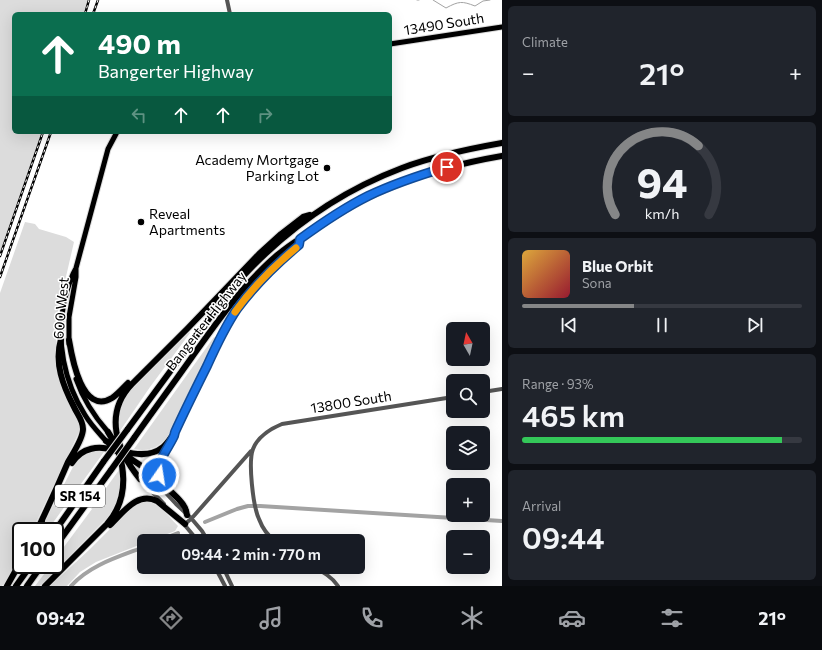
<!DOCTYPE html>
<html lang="en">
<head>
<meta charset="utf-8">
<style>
  :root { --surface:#171b24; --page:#20242c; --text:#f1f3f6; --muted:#9ea1a6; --line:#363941; --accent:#858687 }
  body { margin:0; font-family:Commissioner,sans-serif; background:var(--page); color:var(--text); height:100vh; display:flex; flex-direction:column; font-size:15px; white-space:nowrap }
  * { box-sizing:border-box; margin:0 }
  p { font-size:13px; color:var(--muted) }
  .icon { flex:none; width:22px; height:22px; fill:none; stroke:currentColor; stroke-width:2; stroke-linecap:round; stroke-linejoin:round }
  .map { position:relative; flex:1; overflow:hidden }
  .drawer { display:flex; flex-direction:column; gap:6px; padding:6px; background:#0d0f14; width:320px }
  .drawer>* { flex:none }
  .guide { position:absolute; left:12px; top:12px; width:380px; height:122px; border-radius:6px; box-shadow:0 4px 16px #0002; background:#0b6e4f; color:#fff; overflow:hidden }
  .needle { width:26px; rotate:351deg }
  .fabs { position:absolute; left:446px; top:322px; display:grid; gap:8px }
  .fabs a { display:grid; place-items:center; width:44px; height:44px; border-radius:6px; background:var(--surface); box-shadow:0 4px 16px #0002; font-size:20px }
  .speed { position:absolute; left:12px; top:522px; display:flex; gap:8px; font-size:20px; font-weight:700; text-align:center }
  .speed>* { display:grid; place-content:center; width:52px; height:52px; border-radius:50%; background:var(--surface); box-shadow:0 4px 16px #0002; line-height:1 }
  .speed .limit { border:2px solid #111; border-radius:6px; background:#fff; color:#111 }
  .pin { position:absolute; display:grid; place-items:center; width:34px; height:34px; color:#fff; margin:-17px; border:2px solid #fff; border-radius:50%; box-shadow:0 1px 4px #0007 }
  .me { position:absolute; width:44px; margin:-22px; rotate:13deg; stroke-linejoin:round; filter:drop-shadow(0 0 3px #0008) }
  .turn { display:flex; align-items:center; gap:14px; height:84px; padding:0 20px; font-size:18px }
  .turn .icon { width:52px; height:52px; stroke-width:2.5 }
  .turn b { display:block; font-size:28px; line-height:34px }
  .lanes { display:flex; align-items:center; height:38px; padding:0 20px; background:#0003; justify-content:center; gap:20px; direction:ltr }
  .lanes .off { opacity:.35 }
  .big { font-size:30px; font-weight:600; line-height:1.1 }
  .drawer .card { flex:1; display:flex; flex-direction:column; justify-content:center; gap:6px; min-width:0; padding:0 14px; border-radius:6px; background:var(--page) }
  .drawer .dial { align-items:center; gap:0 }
  .dial svg { height:104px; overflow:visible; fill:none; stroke:var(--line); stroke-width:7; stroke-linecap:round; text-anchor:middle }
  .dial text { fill:var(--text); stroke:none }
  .song { display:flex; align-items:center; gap:12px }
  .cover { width:48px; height:48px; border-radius:6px; background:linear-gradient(135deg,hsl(40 70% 55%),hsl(350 70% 35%)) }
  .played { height:4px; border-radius:2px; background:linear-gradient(90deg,var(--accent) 40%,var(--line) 40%) }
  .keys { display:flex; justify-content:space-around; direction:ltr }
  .heat { display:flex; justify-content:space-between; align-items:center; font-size:22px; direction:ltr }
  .charge { height:6px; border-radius:3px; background:linear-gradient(90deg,#34c759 93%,var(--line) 0) }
  .trip { position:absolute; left:137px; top:534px; width:228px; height:40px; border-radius:6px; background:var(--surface); box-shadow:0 4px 16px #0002; font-weight:600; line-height:40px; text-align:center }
  .dock { display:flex; height:64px; justify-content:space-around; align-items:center; background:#090b0e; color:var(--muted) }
  .dock .icon { width:28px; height:28px }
  .dock .current { color:var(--accent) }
  .dock b { font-size:18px; color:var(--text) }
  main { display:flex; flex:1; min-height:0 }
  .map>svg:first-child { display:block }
</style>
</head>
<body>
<main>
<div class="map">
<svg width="502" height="586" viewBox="0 0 502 586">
  <rect width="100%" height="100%" fill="#fff"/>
  <path fill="#dcdcdc" d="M0 0H89L84 14H14V132H42L0 252Z
    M25 222 35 224 39 229 66 237 74 242 59 307 56 322V354L58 370 79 421 80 430 32 531H21V553L4 584 2 586H0V293Z
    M189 332 190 333 150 387 120 431C118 417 120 405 128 393Z
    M214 337 216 338 168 436C159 448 148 452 134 449Z
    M98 451 104 452 47 531H40L74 465C80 456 87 452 98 451Z
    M119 470C122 488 118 504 107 518L40 586H35L51 565H55V559L92 509H91Z
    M147 501C161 505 168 516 178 526L175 531 149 541H144V543L96 562 80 572 67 586H50L89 550 135 504 138 503Z"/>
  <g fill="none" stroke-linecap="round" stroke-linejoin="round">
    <path stroke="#a3a3a3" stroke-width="1" d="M417 0H419
      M433 0 446 8C459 1 462 1 475 6L483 1 490 0"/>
    <path stroke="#a3a3a3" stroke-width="4" d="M205 522 237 509 248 506H260L502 521
      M158 541 178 533
      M71 586C90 565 118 557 144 547"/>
    <defs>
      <path id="major" d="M390 44 502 27
        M69 344V317L76 277V268
        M76 379C83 399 94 416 108 432
        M106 441C99 433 91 425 85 415 64 382 56 341 64 302 67 290 70 278 76 268L108 149 117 132"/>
      <path id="highway" d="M69 340C72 358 82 416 112 398 118 394 123 388 128 383
        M127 430 228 293C275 238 333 194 402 168 434 156 468 149 502 143
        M134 438C153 411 173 384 192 357 210 332 227 307 247 285 257 274 268 262 280 253 288 246 298 240 307 234 369 190 427 169 502 156
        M173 440C169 448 161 456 159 465 154 484 176 492 184 506 186 508 186 511 187 515
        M106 441C112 445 117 449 123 451 136 455 152 456 163 447 168 443 171 437 175 432 185 410 196 388 207 366 216 346 225 327 237 309 255 285 276 264 299 245L300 239
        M125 455 140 465
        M72 463C82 447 99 445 116 451
        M140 479C117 451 103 414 132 384L187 329 259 254 281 234 303 217 310 215
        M40 524C50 503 59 483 68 462 73 453 83 439 83 429 83 420 77 414 74 407 63 386 54 363 61 339
        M110 525C123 513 137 491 157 501L185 524
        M36 531 42 521
        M55 531 104 461
        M55 547 111 470
        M7 586 21 561
        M16 586 31 565
        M27 586 42 565
        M45 586 107 524C130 498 127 460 108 432"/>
    </defs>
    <use href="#major" stroke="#dbdbdb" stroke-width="7"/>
    <use href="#highway" stroke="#dbdbdb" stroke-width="8"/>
    <path stroke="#555" stroke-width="4" d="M227 0 230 14
      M483 392 502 389
      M139 464 176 504 191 518 202 531 208 541
      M138 477 164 504
      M183 523 198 541
      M185 524 192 518 251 451
      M275 541C267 535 262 527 259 519 253 506 248 462 253 449 258 436 270 429 282 424L453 397
      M215 567 225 586
      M223 567 232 586
      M314 567C323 572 332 577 338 586"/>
    <use href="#major" stroke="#000" stroke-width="5"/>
    <use href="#highway" stroke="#000" stroke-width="6"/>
    <defs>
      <path id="rail" d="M85 14 89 0
        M93 14 98 0
        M0 256 43 132
        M0 277 51 132"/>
    </defs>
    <use href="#rail" stroke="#000" stroke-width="2.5"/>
    <use href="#rail" stroke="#fff" stroke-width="1" stroke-dasharray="3" stroke-linecap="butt"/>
    <defs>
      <path id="highway-bridge" d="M104 461 127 430
        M111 470 134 438"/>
    </defs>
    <use href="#highway-bridge" stroke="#dbdbdb" stroke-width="8" stroke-linecap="butt"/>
    <use href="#highway-bridge" stroke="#000" stroke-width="6"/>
  </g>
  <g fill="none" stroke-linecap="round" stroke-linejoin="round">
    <defs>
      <path id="route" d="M159 475C157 460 168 449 174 436L175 432C185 410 196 388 207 366 216 346 225 327 237 309 255 285 276 264 299 245L300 239C322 223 344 208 368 196 393 184 420 175 447 167"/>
    </defs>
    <use href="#route" stroke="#114b97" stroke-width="10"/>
    <use href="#route" stroke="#1a73e8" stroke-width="7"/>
    <path stroke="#f59e0b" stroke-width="7" d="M235 312C252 288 273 267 296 248"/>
  </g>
  <g fill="#000" stroke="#fff" stroke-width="1.5">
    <circle cx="327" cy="168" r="4"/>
    <circle cx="141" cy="222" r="4"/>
  </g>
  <g text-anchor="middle" stroke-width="3" stroke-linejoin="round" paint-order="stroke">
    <rect fill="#fff" stroke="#4c4c4c" stroke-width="1" x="55" y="485" width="50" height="22" rx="3"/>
    <g font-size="13" font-weight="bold" fill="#000">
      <text x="80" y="501">SR 154</text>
    </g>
    <g font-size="14" fill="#000" stroke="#fff">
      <text transform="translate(444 24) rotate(-9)" y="5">13490 South</text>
      <text transform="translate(61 308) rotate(-85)" y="5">600 West</text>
      <text transform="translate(206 321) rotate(-52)" y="5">Bangerter Highway</text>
      <text transform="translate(351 402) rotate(-9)" y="5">13800 South</text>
    </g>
    <g font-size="14" fill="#000" stroke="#fff" text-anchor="end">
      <text x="319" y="165">Academy Mortgage<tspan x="319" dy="16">Parking Lot</tspan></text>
      <text x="149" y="219" text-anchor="start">Reveal<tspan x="149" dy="16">Apartments</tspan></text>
    </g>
  </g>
</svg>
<div class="fabs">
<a><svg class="needle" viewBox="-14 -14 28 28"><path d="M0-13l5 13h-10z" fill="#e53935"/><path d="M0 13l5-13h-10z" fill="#9ea1a6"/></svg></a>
<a><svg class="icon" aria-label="search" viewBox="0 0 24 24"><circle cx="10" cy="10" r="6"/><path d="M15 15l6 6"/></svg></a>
<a><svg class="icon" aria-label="layers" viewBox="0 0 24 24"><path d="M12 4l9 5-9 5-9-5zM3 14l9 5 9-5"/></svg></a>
<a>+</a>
<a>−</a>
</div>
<div class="speed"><div class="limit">100</div></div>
<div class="pin" style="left:447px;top:167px;background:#d93025"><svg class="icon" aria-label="arrive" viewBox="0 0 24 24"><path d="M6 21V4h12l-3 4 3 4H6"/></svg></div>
<svg class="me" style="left:159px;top:475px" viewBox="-20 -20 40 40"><circle r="17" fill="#1a73e8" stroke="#fff" stroke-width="3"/><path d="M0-11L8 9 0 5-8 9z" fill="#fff"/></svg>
<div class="trip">09:44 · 2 min · 770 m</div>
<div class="guide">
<div class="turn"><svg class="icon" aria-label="ahead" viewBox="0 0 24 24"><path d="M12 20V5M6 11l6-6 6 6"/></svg><div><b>490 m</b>Bangerter Highway</div></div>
<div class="lanes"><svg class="icon off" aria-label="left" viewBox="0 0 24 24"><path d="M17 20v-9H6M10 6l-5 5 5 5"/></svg><svg class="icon" aria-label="ahead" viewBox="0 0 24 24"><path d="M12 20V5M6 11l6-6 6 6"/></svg><svg class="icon" aria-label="ahead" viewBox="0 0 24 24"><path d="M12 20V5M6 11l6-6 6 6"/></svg><svg class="icon off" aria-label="right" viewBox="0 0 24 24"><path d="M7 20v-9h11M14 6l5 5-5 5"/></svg></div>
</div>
</div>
<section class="drawer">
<div class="card"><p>Climate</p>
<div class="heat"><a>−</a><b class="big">21°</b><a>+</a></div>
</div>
<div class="card dial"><svg viewBox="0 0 100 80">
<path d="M14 69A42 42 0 1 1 86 69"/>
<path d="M14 69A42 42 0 0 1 78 16" stroke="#858687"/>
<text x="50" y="56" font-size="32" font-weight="700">94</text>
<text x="50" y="72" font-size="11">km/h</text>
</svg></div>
<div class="card">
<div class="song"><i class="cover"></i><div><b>Blue Orbit</b><p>Sona</p></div></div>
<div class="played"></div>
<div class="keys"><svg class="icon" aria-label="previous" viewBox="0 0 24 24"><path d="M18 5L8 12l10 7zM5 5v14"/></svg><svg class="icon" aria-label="pause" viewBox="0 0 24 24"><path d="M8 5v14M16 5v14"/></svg><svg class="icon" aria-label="next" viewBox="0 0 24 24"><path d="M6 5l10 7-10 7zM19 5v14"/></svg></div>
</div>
<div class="card"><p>Range · 93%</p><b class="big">465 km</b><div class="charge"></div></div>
<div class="card"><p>Arrival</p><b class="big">09:44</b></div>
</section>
</main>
<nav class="dock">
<b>09:42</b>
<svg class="icon current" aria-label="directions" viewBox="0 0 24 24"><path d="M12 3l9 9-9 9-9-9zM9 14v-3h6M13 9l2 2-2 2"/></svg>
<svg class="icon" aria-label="music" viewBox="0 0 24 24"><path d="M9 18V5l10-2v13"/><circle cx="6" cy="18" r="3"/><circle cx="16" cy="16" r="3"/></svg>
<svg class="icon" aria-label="phone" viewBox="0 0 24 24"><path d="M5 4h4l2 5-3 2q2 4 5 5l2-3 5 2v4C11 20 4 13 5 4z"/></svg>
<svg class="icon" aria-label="climate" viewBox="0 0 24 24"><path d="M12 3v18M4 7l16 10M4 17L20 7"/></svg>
<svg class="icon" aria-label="car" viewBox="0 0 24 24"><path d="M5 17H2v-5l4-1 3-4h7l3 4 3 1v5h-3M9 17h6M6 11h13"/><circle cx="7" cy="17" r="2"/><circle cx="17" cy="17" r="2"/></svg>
<svg class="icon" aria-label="filters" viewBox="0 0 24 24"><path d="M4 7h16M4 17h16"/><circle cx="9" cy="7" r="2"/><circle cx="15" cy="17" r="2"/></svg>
<b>21°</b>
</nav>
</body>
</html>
